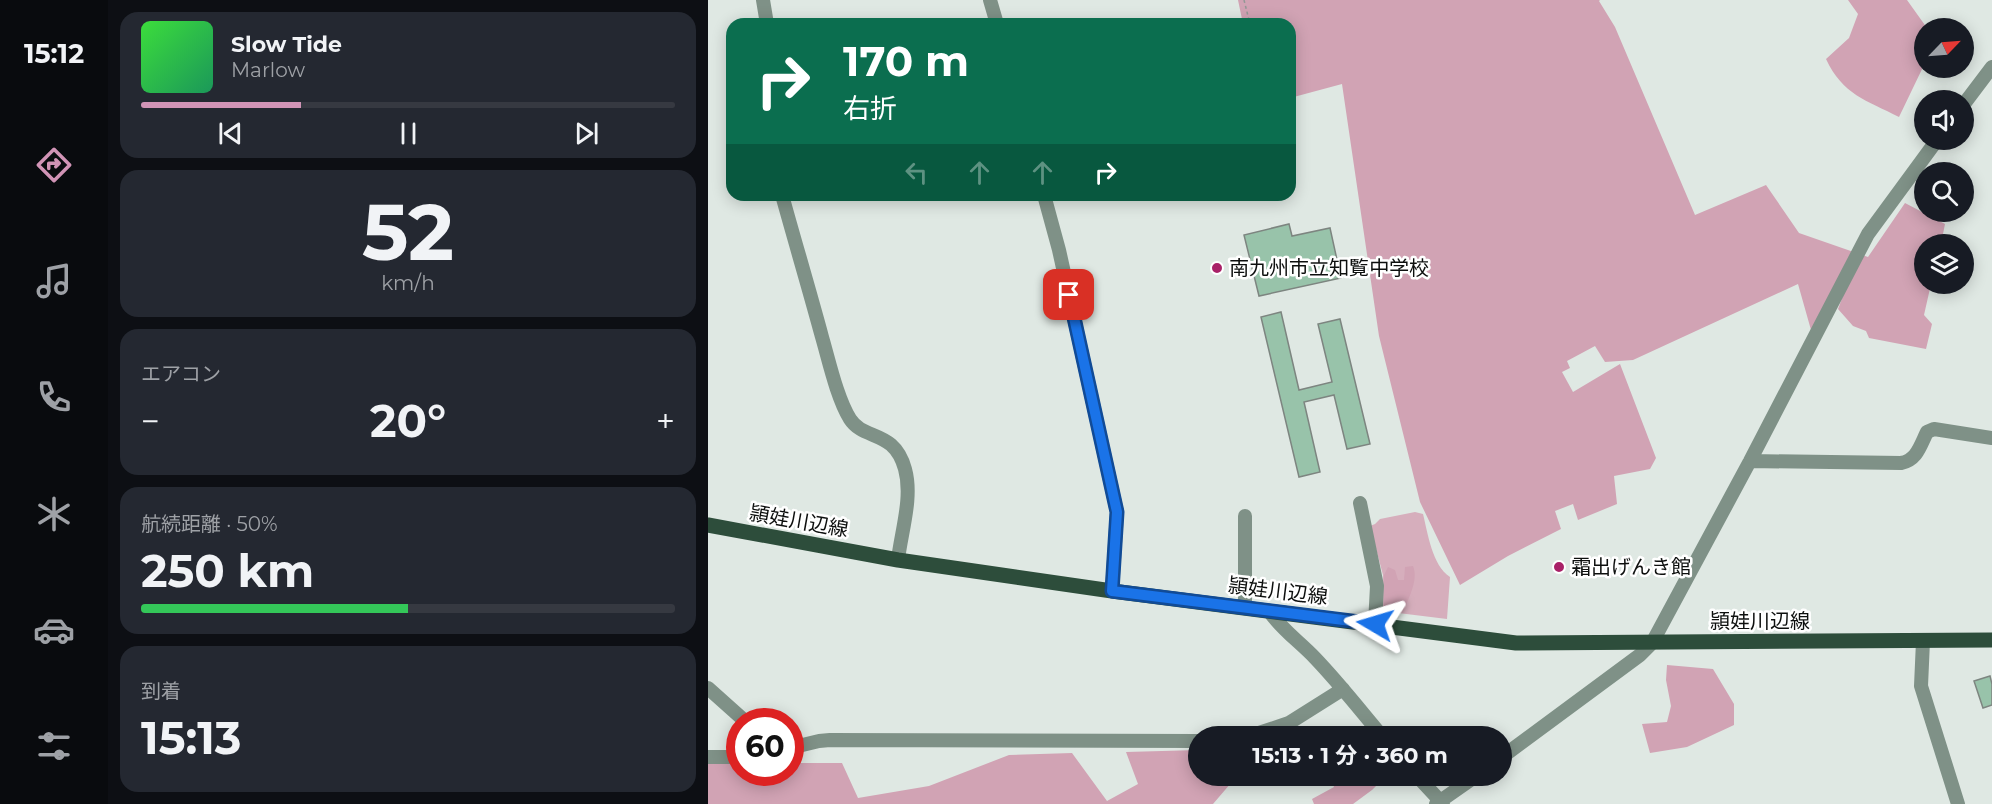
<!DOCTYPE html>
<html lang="ja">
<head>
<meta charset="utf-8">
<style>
  :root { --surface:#171b24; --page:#242831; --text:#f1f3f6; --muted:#9ea1a6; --line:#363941; --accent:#d194b6 }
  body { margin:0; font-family:Montserrat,"Noto Sans JP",sans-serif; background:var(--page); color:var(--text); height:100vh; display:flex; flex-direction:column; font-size:22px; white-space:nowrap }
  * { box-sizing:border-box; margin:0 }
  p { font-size:20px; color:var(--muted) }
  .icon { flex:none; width:33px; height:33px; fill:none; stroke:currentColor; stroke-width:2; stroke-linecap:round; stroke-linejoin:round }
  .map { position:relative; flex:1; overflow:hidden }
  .side { display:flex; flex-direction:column; gap:12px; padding:12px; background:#0d0f14; width:600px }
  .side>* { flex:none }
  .banner { position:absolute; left:18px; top:18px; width:570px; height:183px; border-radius:18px; box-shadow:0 3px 15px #0003; background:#0b6e4f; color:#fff; overflow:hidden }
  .needle { width:39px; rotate:65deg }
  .controls { position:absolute; left:1206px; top:18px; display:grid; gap:12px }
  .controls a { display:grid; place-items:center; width:60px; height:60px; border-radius:50%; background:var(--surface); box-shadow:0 3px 15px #0003; font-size:30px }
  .speed { position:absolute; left:18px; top:708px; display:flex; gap:12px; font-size:30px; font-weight:700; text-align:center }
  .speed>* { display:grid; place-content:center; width:78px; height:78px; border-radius:50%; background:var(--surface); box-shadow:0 3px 15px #0003; line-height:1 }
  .speed .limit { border:9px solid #d22; background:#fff; color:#111 }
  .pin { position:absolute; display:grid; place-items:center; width:51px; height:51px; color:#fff; margin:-26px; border-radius:12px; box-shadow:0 3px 9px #0006 }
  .me { position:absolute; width:66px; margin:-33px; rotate:277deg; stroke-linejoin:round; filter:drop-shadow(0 0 4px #0008) }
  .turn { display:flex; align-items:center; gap:21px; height:126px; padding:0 18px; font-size:27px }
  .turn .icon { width:78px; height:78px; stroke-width:2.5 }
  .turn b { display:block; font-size:42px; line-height:51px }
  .lanes { display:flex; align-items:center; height:57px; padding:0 18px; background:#0003; justify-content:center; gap:30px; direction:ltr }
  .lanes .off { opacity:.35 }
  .big { font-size:45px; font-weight:700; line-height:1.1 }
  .side .widget { flex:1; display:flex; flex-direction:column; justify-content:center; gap:9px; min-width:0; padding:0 21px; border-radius:18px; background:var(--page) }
  .side .dial { align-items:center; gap:0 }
  .dial b { font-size:78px; line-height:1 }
  .song { display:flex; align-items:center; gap:18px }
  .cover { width:72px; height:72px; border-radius:9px; background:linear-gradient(135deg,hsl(120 70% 55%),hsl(150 70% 35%)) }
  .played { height:6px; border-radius:3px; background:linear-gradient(90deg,var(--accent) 30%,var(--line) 30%) }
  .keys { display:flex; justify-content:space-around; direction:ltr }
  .heat { display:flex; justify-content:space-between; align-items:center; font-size:33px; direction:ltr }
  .charge { height:9px; border-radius:4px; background:linear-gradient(90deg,#34c759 50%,var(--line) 0) }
  .trip { position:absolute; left:480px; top:726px; width:324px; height:60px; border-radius:30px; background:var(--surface); box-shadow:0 3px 15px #0003; font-weight:700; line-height:60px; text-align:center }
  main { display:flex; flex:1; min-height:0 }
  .dock { display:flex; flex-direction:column; width:108px; justify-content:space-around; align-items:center; background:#090b0e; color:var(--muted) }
  .dock .icon { width:42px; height:42px }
  .dock .on { color:var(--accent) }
  .dock b { font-size:27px; color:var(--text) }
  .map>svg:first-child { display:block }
</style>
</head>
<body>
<main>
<nav class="dock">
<b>15:12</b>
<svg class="icon on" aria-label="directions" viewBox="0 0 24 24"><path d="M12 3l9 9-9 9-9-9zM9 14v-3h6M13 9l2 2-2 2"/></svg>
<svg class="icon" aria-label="music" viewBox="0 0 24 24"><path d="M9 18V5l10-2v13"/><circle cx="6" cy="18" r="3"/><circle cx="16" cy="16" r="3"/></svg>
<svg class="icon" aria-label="phone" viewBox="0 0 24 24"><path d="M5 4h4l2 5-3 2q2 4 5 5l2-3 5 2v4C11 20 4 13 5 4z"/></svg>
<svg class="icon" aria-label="climate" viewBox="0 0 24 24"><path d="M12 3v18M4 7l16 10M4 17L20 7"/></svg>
<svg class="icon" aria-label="car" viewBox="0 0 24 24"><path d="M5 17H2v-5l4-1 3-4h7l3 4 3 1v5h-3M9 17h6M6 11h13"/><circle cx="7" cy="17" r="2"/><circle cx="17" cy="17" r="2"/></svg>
<svg class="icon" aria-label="filters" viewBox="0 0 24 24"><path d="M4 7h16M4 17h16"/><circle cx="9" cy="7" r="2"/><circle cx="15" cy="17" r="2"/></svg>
</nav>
<section class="side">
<div class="widget">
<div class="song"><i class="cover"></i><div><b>Slow Tide</b><p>Marlow</p></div></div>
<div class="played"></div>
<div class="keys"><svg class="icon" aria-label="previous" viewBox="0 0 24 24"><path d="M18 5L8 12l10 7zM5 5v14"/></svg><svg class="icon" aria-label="pause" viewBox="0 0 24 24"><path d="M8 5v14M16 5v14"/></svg><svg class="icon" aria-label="next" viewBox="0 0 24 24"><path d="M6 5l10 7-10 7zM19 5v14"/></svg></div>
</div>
<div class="widget dial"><b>52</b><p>km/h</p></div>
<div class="widget"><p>エアコン</p>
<div class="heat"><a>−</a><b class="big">20°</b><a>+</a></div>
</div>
<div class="widget"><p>航続距離 · 50%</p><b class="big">250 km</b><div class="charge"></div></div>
<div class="widget"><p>到着</p><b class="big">15:13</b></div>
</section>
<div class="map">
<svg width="1284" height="804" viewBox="0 0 1284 804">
  <rect width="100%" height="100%" fill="#dfe8e3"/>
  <path fill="#d6aebc" d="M707 512 715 514C720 534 724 565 742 577L739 619 674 611 675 575 662 526 667 524 672 519Z"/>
  <path fill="#d1a3b4" d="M530 0H892L891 1 907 27 987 215 1058 185 1091 233 1160 257 1197 203 1237 224 1233 244H1216V284H1223L1216 315 1224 324 1218 349 1161 338 1158 331 1145 326 1130 309 1135 296 1103 330 1090 284 925 360 897 362 887 346 859 361 862 368 854 372 865 392 912 364 948 458 942 469 906 476 909 504 870 520 865 504 847 511 853 529 800 556 752 585 712 502 671 336 634 84 582 98V24H535Z
    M1140 0H1199L1219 28H1216V65L1191 117C1158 100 1135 95 1118 59L1141 38 1150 14Z
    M705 566C710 578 703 593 698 605L676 607V575L680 567 687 570 690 580H696L697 567Z
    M959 665 1005 669 1026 704V725L979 747 942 753 934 724 959 722 963 706 958 680Z
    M490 750V776H529L505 804H0V762H31L32 772H82L83 763H134L150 798 221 786 301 755 364 753 399 801 430 784 418 752Z
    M622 776H678L664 790 645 804H606L604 799 626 787Z"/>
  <path fill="#98c3aa" stroke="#7d8580" stroke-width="1.5" d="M581 224 584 236 622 228 633 278 551 296 536 235Z
    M573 312 591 390 624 382 610 324 632 319 662 444 639 449 626 395 596 402 612 472 591 477 553 317Z
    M1282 676 1284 684V705L1275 708 1266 681Z"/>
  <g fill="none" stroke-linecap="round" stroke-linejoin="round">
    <path stroke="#929895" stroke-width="1.5" stroke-dasharray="3 3" stroke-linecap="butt" d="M536 0 542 24"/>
    <path stroke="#7f9187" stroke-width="14" d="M55 0 59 24
      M282 0 289 24
      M1256 104 1284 67
      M74 195C87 242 101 289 114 337 121 361 129 398 142 419 156 441 186 429 197 469 205 498 193 532 190 560
      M336 195 351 250 409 512 404 591
      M1042 461 1193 463C1209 460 1212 446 1219 432L1226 429 1284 438
      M652 503 669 586 667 624
      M537 516V608
      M561 611C574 630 592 642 607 658 631 683 652 710 674 736
      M1215 641 1213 686 1250 804
      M0 688 38 722
      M542 736 581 723 635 689
      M82 748 111 741 122 740 490 741
      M0 757H32
      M794 757 932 655 944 643 1042 461 1160 234 1229 140
      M709 776 735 804
      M728 804 768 776"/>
    <path stroke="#2d4d3b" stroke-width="15" d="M0 525 190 560 404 591 808 643 1284 640"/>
  </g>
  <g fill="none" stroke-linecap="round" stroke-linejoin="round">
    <defs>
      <path id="route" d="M361 295 409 512 404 591 667 624"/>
    </defs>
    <use href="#route" stroke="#114b97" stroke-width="15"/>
    <use href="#route" stroke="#1a73e8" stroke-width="10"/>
  </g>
  <g fill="#a92168" stroke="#fff" stroke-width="2">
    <circle cx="509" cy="268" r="6"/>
    <circle cx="851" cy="567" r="6"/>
  </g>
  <g text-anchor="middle" stroke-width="5" stroke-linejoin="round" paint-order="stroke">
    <g font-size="20" fill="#0d0f0e" stroke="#fff" text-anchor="start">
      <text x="521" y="275">南九州市立知覧中学校</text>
      <text x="863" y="574">霜出げんき館</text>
    </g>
    <g font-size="20" fill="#0d0f0e" stroke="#fff">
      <text transform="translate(91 521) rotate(10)" y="7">頴娃川辺線</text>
      <text transform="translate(570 591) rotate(7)" y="7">頴娃川辺線</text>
      <text x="1052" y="628">頴娃川辺線</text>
    </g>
  </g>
</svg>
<div class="controls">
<a><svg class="needle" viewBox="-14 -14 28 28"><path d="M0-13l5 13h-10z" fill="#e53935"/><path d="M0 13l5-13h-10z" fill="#9ea1a6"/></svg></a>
<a><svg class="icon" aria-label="sound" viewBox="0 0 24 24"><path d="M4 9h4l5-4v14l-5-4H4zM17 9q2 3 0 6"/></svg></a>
<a><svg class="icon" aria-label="search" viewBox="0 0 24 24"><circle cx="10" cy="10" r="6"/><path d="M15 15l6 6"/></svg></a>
<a><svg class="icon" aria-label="layers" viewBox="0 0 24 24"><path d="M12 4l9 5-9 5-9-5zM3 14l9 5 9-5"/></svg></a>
</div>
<div class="speed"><div class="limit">60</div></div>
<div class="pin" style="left:361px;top:295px;background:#d93025"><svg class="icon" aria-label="arrive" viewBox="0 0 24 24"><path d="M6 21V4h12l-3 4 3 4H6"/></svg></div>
<svg class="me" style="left:667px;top:624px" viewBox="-20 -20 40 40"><path d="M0-17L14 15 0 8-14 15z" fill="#1a73e8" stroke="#fff" stroke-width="4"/></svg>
<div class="trip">15:13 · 1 分 · 360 m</div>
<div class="banner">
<div class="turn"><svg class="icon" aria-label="right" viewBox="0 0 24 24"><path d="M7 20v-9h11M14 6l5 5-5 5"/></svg><div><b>170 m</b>右折</div></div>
<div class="lanes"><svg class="icon off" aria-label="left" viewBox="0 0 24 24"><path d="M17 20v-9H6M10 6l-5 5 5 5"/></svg><svg class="icon off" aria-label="ahead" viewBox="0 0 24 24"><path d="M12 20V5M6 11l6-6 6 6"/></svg><svg class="icon off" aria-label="ahead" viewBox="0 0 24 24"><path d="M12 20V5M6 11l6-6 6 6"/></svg><svg class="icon" aria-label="right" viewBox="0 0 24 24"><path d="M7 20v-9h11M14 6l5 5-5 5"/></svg></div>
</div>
</div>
</main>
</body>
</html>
